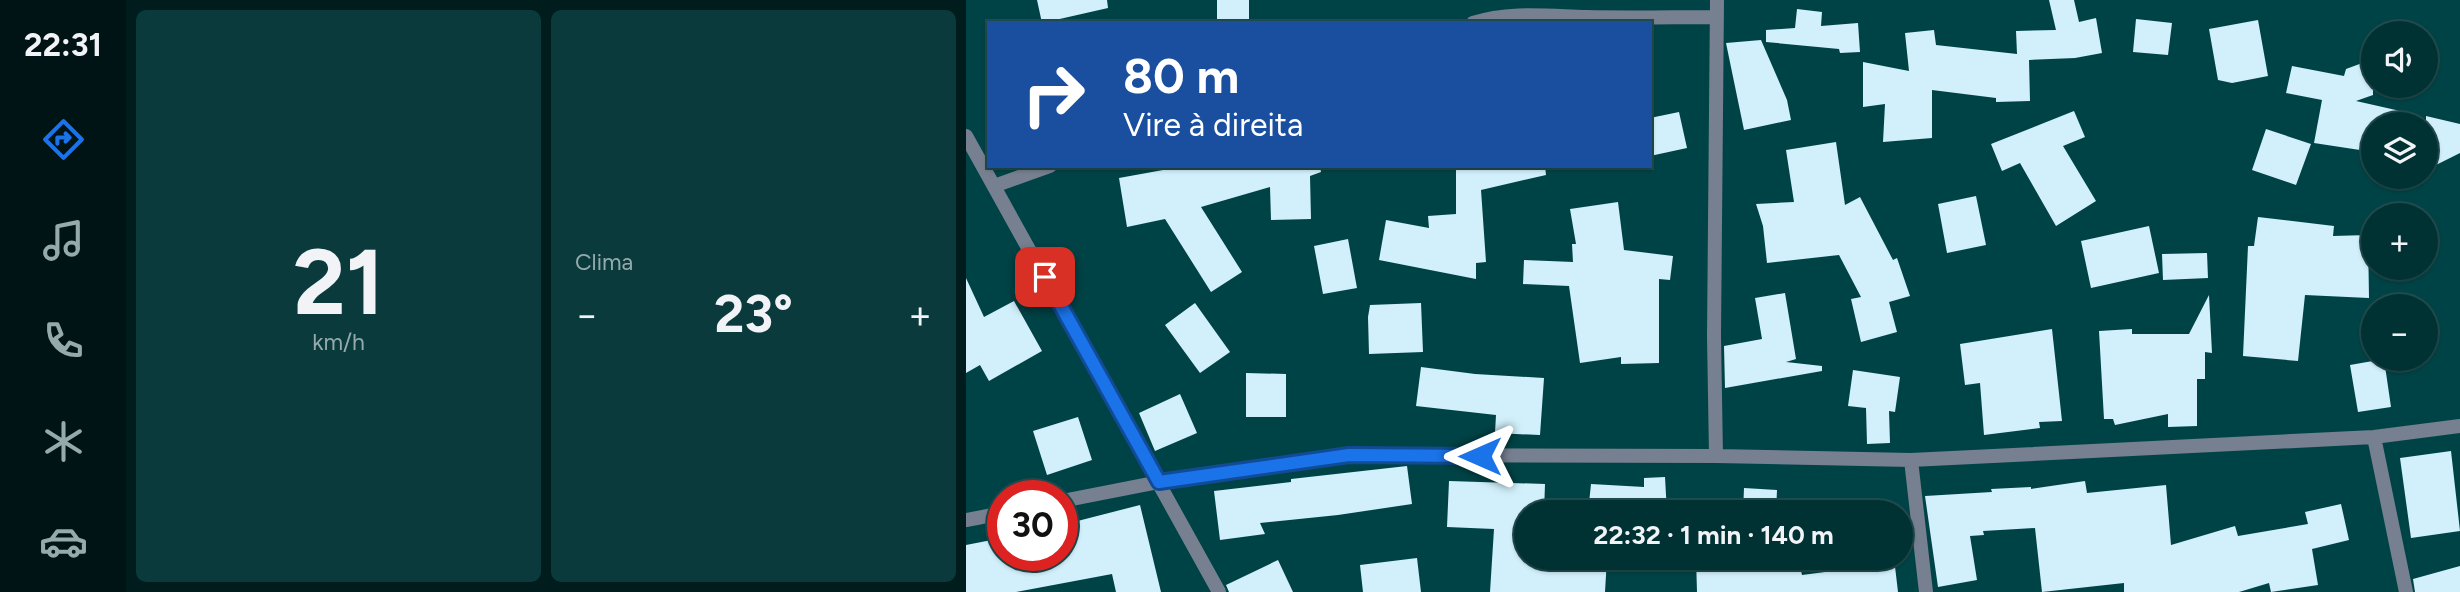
<!DOCTYPE html>
<html lang="pt">
<head>
<meta charset="utf-8">
<style>
  :root { --surface:#003234; --page:#0a3a3c; --text:#f1f3f6; --muted:#95aaac; --line:#224d4f; --accent:#1a73e8 }
  body { margin:0; font-family:Figtree,sans-serif; background:var(--page); color:var(--text); height:100vh; display:flex; flex-direction:column; font-size:26px; white-space:nowrap }
  * { box-sizing:border-box; margin:0 }
  p { font-size:23px; color:var(--muted) }
  .icon { flex:none; width:38px; height:38px; fill:none; stroke:currentColor; stroke-width:2; stroke-linecap:round; stroke-linejoin:round }
  .map { position:relative; flex:1; overflow:hidden }
  .details { display:flex; flex-direction:column; gap:10px; padding:10px; background:#001c1d; width:840px }
  .details>* { flex:none }
  .top-card { position:absolute; left:21px; top:21px; width:665px; height:147px; border-radius:0px; box-shadow:0 2px 5px #0004,0 0 0 2px var(--line); background:#1a4fa0; color:#fff; overflow:hidden }
  .controls { position:absolute; left:1395px; top:21px; display:grid; gap:14px }
  .controls a { display:grid; place-items:center; width:77px; height:77px; border-radius:50%; background:var(--surface); box-shadow:0 2px 5px #0004,0 0 0 2px var(--line); font-size:35px }
  .speed { position:absolute; left:21px; top:480px; display:flex; gap:14px; font-size:35px; font-weight:700; text-align:center }
  .speed>* { display:grid; place-content:center; width:91px; height:91px; border-radius:50%; background:var(--surface); box-shadow:0 2px 5px #0004,0 0 0 2px var(--line); line-height:1 }
  .speed .limit { border:10px solid #d22; background:#fff; color:#111 }
  .pin { position:absolute; display:grid; place-items:center; width:60px; height:60px; color:#fff; margin:-30px; border-radius:14px; box-shadow:0 4px 10px #0006 }
  .me { position:absolute; width:77px; margin:-38px; rotate:270deg; stroke-linejoin:round; filter:drop-shadow(0 0 5px #0008) }
  .turn { display:flex; align-items:center; gap:24px; height:147px; padding:0 21px; font-size:32px }
  .turn .icon { width:91px; height:91px; stroke-width:2.5 }
  .turn b { display:block; font-size:49px; line-height:60px }
  .big { font-size:52px; font-weight:700; line-height:1.1 }
  .details .tile { flex:1; display:flex; flex-direction:column; justify-content:center; gap:10px; min-width:0; padding:0 24px; border-radius:10px; background:var(--page) }
  .details .dial { align-items:center; gap:0 }
  .dial b { font-size:91px; line-height:1 }
  .heat { display:flex; justify-content:space-between; align-items:center; font-size:38px; direction:ltr }
  .details .tiles { flex:1; display:grid; gap:10px; grid-template-columns:repeat(2,1fr) }
  .trip { position:absolute; left:548px; top:500px; width:399px; height:70px; border-radius:35px; background:var(--surface); box-shadow:0 2px 5px #0004,0 0 0 2px var(--line); font-weight:700; line-height:70px; text-align:center }
  main { display:flex; flex:1; min-height:0 }
  .dock { display:flex; flex-direction:column; width:126px; justify-content:space-around; align-items:center; background:#001415; color:var(--muted) }
  .dock .icon { width:49px; height:49px }
  .dock .active { color:var(--accent) }
  .dock b { font-size:32px; color:var(--text) }
  .map>svg:first-child { display:block }
</style>
</head>
<body>
<main>
<nav class="dock">
<b>22:31</b>
<svg class="icon active" aria-label="directions" viewBox="0 0 24 24"><path d="M12 3l9 9-9 9-9-9zM9 14v-3h6M13 9l2 2-2 2"/></svg>
<svg class="icon" aria-label="music" viewBox="0 0 24 24"><path d="M9 18V5l10-2v13"/><circle cx="6" cy="18" r="3"/><circle cx="16" cy="16" r="3"/></svg>
<svg class="icon" aria-label="phone" viewBox="0 0 24 24"><path d="M5 4h4l2 5-3 2q2 4 5 5l2-3 5 2v4C11 20 4 13 5 4z"/></svg>
<svg class="icon" aria-label="climate" viewBox="0 0 24 24"><path d="M12 3v18M4 7l16 10M4 17L20 7"/></svg>
<svg class="icon" aria-label="car" viewBox="0 0 24 24"><path d="M5 17H2v-5l4-1 3-4h7l3 4 3 1v5h-3M9 17h6M6 11h13"/><circle cx="7" cy="17" r="2"/><circle cx="17" cy="17" r="2"/></svg>
</nav>
<section class="details">
<div class="tiles">
<div class="tile dial"><b>21</b><p>km/h</p></div>
<div class="tile"><p>Clima</p>
<div class="heat"><a>−</a><b class="big">23°</b><a>+</a></div>
</div>
</div>
</section>
<div class="map">
<svg width="1494" height="592" viewBox="0 0 1494 592">
  <rect width="100%" height="100%" fill="#004346"/>
  <path fill="#d1f0fb" d="M71 0H141L142 8 76 23Z
    M251 0H283V23H251Z
    M1083 0H1108L1113 22 1130 18 1136 53 1109 58 1063 60 1064 101 1030 102V98L966 90V138L917 142 919 104 897 107V62L943 71 939 33 968 30 970 45 1051 54 1050 31 1090 30Z
    M831 9 856 12 855 26 892 23 894 52 874 53 873 49 800 42V30L829 28Z
    M1170 19 1206 23 1202 55 1167 52Z
    M1292 20 1302 76 1266 83 1252 80 1243 29Z
    M795 40 821 100 825 120 778 130 760 43Z
    M1407 59V95L1390 101 1452 115 1451 124H1407V152L1348 143 1356 100 1320 93 1326 66 1378 76 1380 69Z
    M1108 111 1119 137 1097 146 1130 201 1090 226 1054 163 1036 171 1025 144Z
    M713 112 721 148 684 156V118Z
    M1460 116 1494 124V153L1460 170Z
    M1300 129 1345 144 1330 185 1286 170Z
    M870 142 879 205 894 197 927 260 931 258 944 296 923 302 931 332 895 342 885 299 895 297 873 255 801 263 797 226 790 204 828 202 820 150Z
    M219 166H354L355 172 344 176 345 219 305 220 304 187 235 207 276 272 245 292 199 219 161 227 153 178Z
    M490 166H579L580 175 515 190 520 262 510 263V279L413 260 420 220 463 228 462 216 490 214Z
    M1010 196 1020 245 981 253 972 204Z
    M652 202 658 250 707 256 704 280 693 279V363L655 364V357L614 363 603 286 557 284 558 260 607 262 606 244H610L604 209Z
    M1292 217 1368 226 1367 236 1402 235 1403 298 1339 295 1332 361 1277 356 1282 246H1288Z
    M1183 226 1193 273 1125 288 1115 241Z
    M382 239 391 288 357 294 348 246Z
    M1241 253 1242 278 1197 280 1196 254Z
    M0 278 18 317 48 301 76 351 23 381 14 365 0 373Z
    M819 293 830 359 820 362 856 366V371L759 388 758 346 796 339 789 298Z
    M1243 295 1246 353 1239 352V379H1231V426L1202 427V414L1149 425 1147 419H1138L1133 331 1166 329V334H1223Z
    M229 303 264 352 234 373 199 325Z
    M455 303 457 352 403 354 402 317 404 305Z
    M1086 329 1096 421 1073 422 1074 428 1018 435 1014 383 999 385 994 344Z
    M1418 359 1425 407 1392 412 1384 365Z
    M455 367 509 374 578 378 574 435 529 433 530 415 450 406Z
    M887 370 934 377 929 412 923 411 924 443 901 444 900 408 882 406Z
    M280 373 320 374V417H280Z
    M214 394 231 433 189 451 173 413Z
    M112 417 126 460 81 475 67 431Z
    M1485 451 1494 531 1445 538 1434 458Z
    M441 466 446 504 372 515 294 523 299 534 254 540 248 491 325 482V479Z
    M699 477 701 513H622L625 484 678 487V478Z
    M483 481 579 484 578 513H560V558H641L639 592H524L528 529 481 527Z
    M1119 481 1121 493 1200 485 1205 545 1269 526 1272 536 1342 524 1339 512 1375 504 1383 540 1346 549 1352 585 1305 592 1303 583 1273 592H1158V583L1076 592 1069 528 1017 531 1018 535 1004 536 1011 580 972 587 959 496 1026 492 1025 489 1065 487V489Z
    M778 488 811 490 810 513H777Z
    M174 505 195 592H150L146 574 50 592H0V545L36 538 37 555H96V525Z
    M451 558 455 592H397L394 565Z
    M730 558H776L777 567 818 558H832L836 575 890 568 889 561 928 558 932 592H731Z
    M312 560 327 592H263L260 585Z
    M1494 566V592H1449L1447 579Z"/>
  <g fill="none" stroke-linecap="round" stroke-linejoin="round">
    <path stroke="#768090" stroke-width="14" d="M507 23C543 11 583 16 620 17 664 18 708 17 751 17
      M0 136 253 592
      M28 186 84 166
      M1408 437 1440 592
      M750 456 748 336 751 0
      M945 460 960 592
      M96 501 193 482 383 455 750 456 945 460 1408 437 1494 426
      M0 520 37 513"/>
  </g>
  <g fill="none" stroke-linecap="round" stroke-linejoin="round">
    <defs>
      <path id="route" d="M79 277 193 482 383 455 514 456"/>
    </defs>
    <use href="#route" stroke="#114b97" stroke-width="18"/>
    <use href="#route" stroke="#1a73e8" stroke-width="12"/>
  </g>
</svg>
<div class="controls">
<a><svg class="icon" aria-label="sound" viewBox="0 0 24 24"><path d="M4 9h4l5-4v14l-5-4H4zM17 9q2 3 0 6"/></svg></a>
<a><svg class="icon" aria-label="layers" viewBox="0 0 24 24"><path d="M12 4l9 5-9 5-9-5zM3 14l9 5 9-5"/></svg></a>
<a>+</a>
<a>−</a>
</div>
<div class="speed"><div class="limit">30</div></div>
<div class="pin" style="left:79px;top:277px;background:#d93025"><svg class="icon" aria-label="arrive" viewBox="0 0 24 24"><path d="M6 21V4h12l-3 4 3 4H6"/></svg></div>
<svg class="me" style="left:514px;top:456px" viewBox="-20 -20 40 40"><path d="M0-17L14 15 0 8-14 15z" fill="#1a73e8" stroke="#fff" stroke-width="4"/></svg>
<div class="trip">22:32 · 1 min · 140 m</div>
<div class="top-card">
<div class="turn"><svg class="icon" aria-label="right" viewBox="0 0 24 24"><path d="M7 20v-9h11M14 6l5 5-5 5"/></svg><div><b>80 m</b>Vire à direita</div></div>
</div>
</div>
</main>
</body>
</html>
